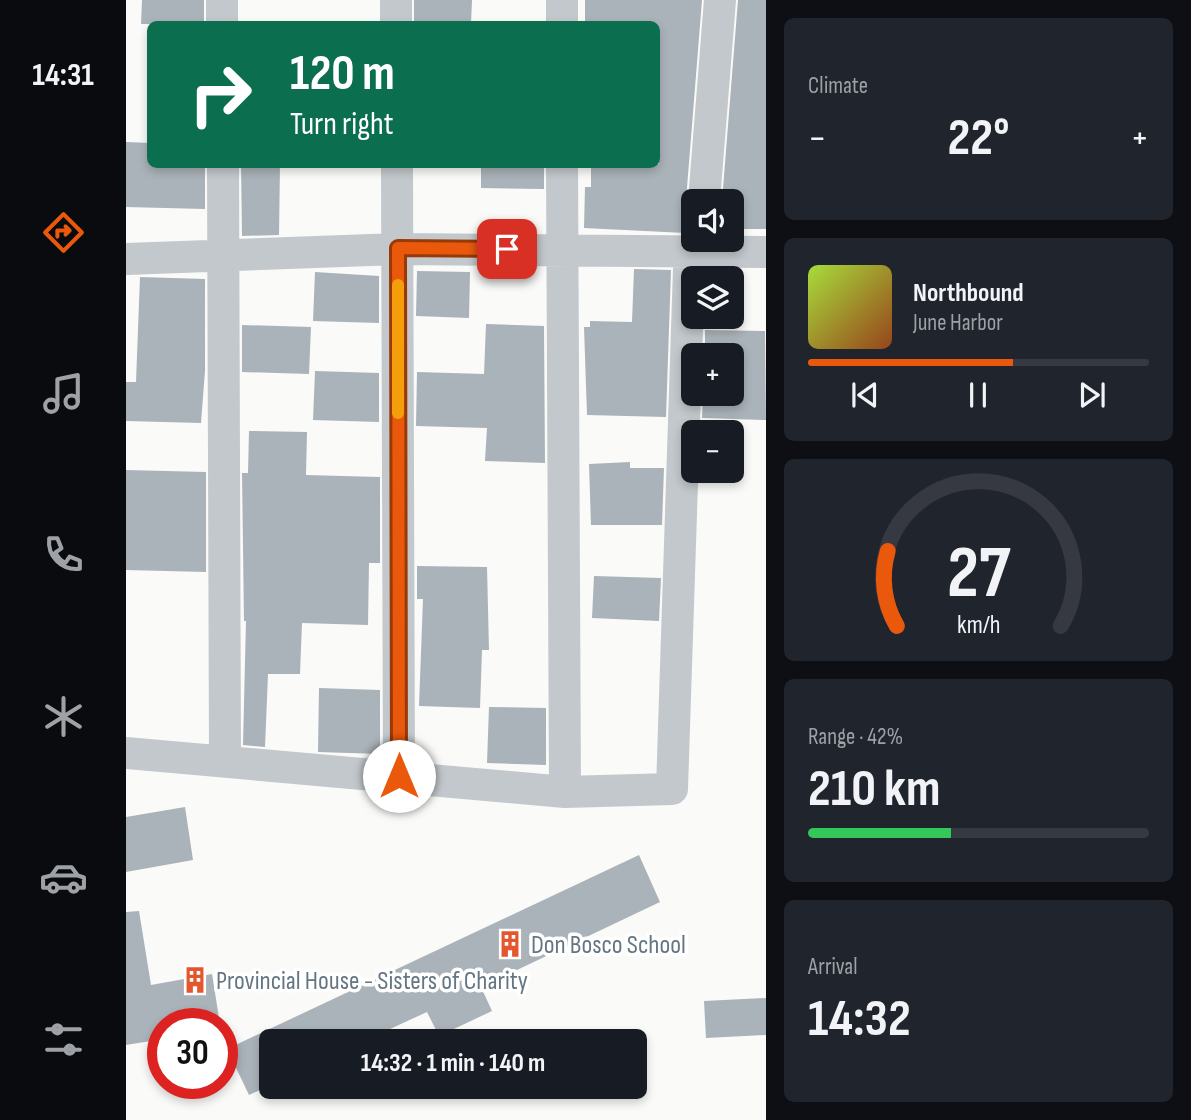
<!DOCTYPE html>
<html lang="en">
<head>
<meta charset="utf-8">
<style>
  :root { --surface:#171b24; --page:#20242c; --text:#f1f3f6; --muted:#9ea1a6; --line:#363941; --accent:#ea580c }
  body { margin:0; font-family:"Sofia Sans Condensed",sans-serif; background:var(--page); color:var(--text); height:100vh; display:flex; flex-direction:column; font-size:26px; white-space:nowrap }
  * { box-sizing:border-box; margin:0 }
  p { font-size:23px; color:var(--muted) }
  .icon { flex:none; width:38px; height:38px; fill:none; stroke:currentColor; stroke-width:2; stroke-linecap:round; stroke-linejoin:round }
  .map { position:relative; flex:1; overflow:hidden }
  .details { display:flex; flex-direction:column; gap:18px; padding:18px; background:#0d0f14; width:425px }
  .details>* { flex:none }
  .guide { position:absolute; left:21px; top:21px; width:513px; height:147px; border-radius:10px; box-shadow:0 4px 10px #0003; background:#0b6e4f; color:#fff; overflow:hidden }
  .tools { position:absolute; left:555px; top:189px; display:grid; gap:14px }
  .tools a { display:grid; place-items:center; width:63px; height:63px; border-radius:10px; background:var(--surface); box-shadow:0 4px 10px #0003; font-size:35px }
  .speed { position:absolute; left:21px; top:1008px; display:flex; gap:14px; font-size:35px; font-weight:700; text-align:center }
  .speed>* { display:grid; place-content:center; width:91px; height:91px; border-radius:50%; background:var(--surface); box-shadow:0 4px 10px #0003; line-height:1 }
  .speed .limit { border:10px solid #d22; background:#fff; color:#111 }
  .pin { position:absolute; display:grid; place-items:center; width:60px; height:60px; color:#fff; margin:-30px; border-radius:14px; box-shadow:0 4px 10px #0006 }
  .me { position:absolute; width:77px; margin:-38px; rotate:0deg; stroke-linejoin:round; filter:drop-shadow(0 0 5px #0008) }
  .turn { display:flex; align-items:center; gap:24px; height:147px; padding:0 28px; font-size:32px }
  .turn .icon { width:91px; height:91px; stroke-width:2.5 }
  .turn b { display:block; font-size:49px; line-height:60px }
  .big { font-size:52px; font-weight:700; line-height:1.1 }
  .details .tile { flex:1; display:flex; flex-direction:column; justify-content:center; gap:10px; min-width:0; padding:0 24px; border-radius:10px; background:var(--page) }
  .details .dial { align-items:center; gap:0 }
  .dial svg { height:182px; overflow:visible; fill:none; stroke:var(--line); stroke-width:7; stroke-linecap:round; text-anchor:middle }
  .dial text { fill:var(--text); stroke:none }
  .song { display:flex; align-items:center; gap:21px }
  .cover { width:84px; height:84px; border-radius:10px; background:linear-gradient(135deg,hsl(80 70% 55%),hsl(20 70% 35%)) }
  .played { height:7px; border-radius:4px; background:linear-gradient(90deg,var(--accent) 60%,var(--line) 60%) }
  .keys { display:flex; justify-content:space-around; direction:ltr }
  .heat { display:flex; justify-content:space-between; align-items:center; font-size:38px; direction:ltr }
  .charge { height:10px; border-radius:5px; background:linear-gradient(90deg,#34c759 42%,var(--line) 0) }
  .trip { position:absolute; left:133px; top:1029px; width:388px; height:70px; border-radius:10px; background:var(--surface); box-shadow:0 4px 10px #0003; font-weight:700; line-height:70px; text-align:center }
  main { display:flex; flex:1; min-height:0 }
  .menu { display:flex; flex-direction:column; width:126px; justify-content:space-around; align-items:center; background:#090b0e; color:var(--muted) }
  .menu .icon { width:49px; height:49px }
  .menu .active { color:var(--accent) }
  .menu b { font-size:32px; color:var(--text) }
  .map>svg:first-child { display:block }
</style>
</head>
<body>
<main>
<nav class="menu">
<b>14:31</b>
<svg class="icon active" aria-label="directions" viewBox="0 0 24 24"><path d="M12 3l9 9-9 9-9-9zM9 14v-3h6M13 9l2 2-2 2"/></svg>
<svg class="icon" aria-label="music" viewBox="0 0 24 24"><path d="M9 18V5l10-2v13"/><circle cx="6" cy="18" r="3"/><circle cx="16" cy="16" r="3"/></svg>
<svg class="icon" aria-label="phone" viewBox="0 0 24 24"><path d="M5 4h4l2 5-3 2q2 4 5 5l2-3 5 2v4C11 20 4 13 5 4z"/></svg>
<svg class="icon" aria-label="climate" viewBox="0 0 24 24"><path d="M12 3v18M4 7l16 10M4 17L20 7"/></svg>
<svg class="icon" aria-label="car" viewBox="0 0 24 24"><path d="M5 17H2v-5l4-1 3-4h7l3 4 3 1v5h-3M9 17h6M6 11h13"/><circle cx="7" cy="17" r="2"/><circle cx="17" cy="17" r="2"/></svg>
<svg class="icon" aria-label="filters" viewBox="0 0 24 24"><path d="M4 7h16M4 17h16"/><circle cx="9" cy="7" r="2"/><circle cx="15" cy="17" r="2"/></svg>
</nav>
<div class="map">
<svg width="640" height="1120" viewBox="0 0 640 1120">
  <rect width="100%" height="100%" fill="#fafaf8"/>
  <path fill="#aab3b9" d="M16 0H78V24H15Z
    M288 0H346L345 24H288Z
    M459 0H576L560 200 567 224 559 233 458 228 459 187H465V164H533L534 81H530V24H459Z
    M612 0H640V229H606V201H596Z
    M0 142 24 143V164H79V209L0 207Z
    M115 164H154L153 235 116 236Z
    M355 164H418V189L355 188Z
    M508 269 545 270 540 417 461 415 458 327H464V321L506 322Z
    M291 271 344 272 343 318 290 316Z
    M189 272 253 276V323L187 321Z
    M14 277 79 279V371L75 423 0 421V382H10Z
    M360 324 418 326 419 463 359 461 361 428 290 426 291 372 358 374Z
    M116 325 185 327 183 374 116 372Z
    M579 330 639 331 640 420 576 418 577 394H606V355H579Z
    M189 371 253 373V422L187 420Z
    M123 431 181 432 180 475 254 477V563H243L242 625 176 623 174 674H142L139 747 117 745 120 621H118L116 473H122Z
    M504 462V468H538L536 525H465L463 464Z
    M0 470 80 472V572L0 570Z
    M291 566 361 567 363 650H356L354 708 293 706 297 599H291Z
    M468 576 535 578 533 621 466 618Z
    M193 688 254 690V754L192 752Z
    M363 707 420 708V765L361 763Z
    M59 807 67 860 0 872V817Z
    M513 855 534 902 355 987 366 1011 313 1036 301 1012 238 1041H145V1085L123 1095 101 1049Z
    M13 911 25 985 86 974 94 1024H37V1039L0 1045V912Z
    M640 998V1035L580 1038 578 1001Z"/>
  <g fill="none" stroke-linecap="round" stroke-linejoin="round">
    <path stroke="#c3c8cc" stroke-width="32" d="M96 0V24
      M270 0V24
      M436 24V0
      M97 164 99 760
      M271 164 273 776
      M436 164 439 792
      M578 201 594 0
      M0 259 272 249 640 252
      M0 753 439 792 546 789 563 268 574 252 575 240"/>
  </g>
  <g fill="none" stroke-linecap="round" stroke-linejoin="round">
    <defs>
      <path id="route" d="M273 776 272 248 381 249"/>
    </defs>
    <use href="#route" stroke="#983908" stroke-width="18"/>
    <use href="#route" stroke="#ea580c" stroke-width="12"/>
    <path stroke="#f59e0b" stroke-width="12" d="M272 285V413"/>
  </g>
  <defs>
    <symbol id="building-bare" viewBox="-9 -9 18 18"><path d="M-4-6H4V6H1V3H-1V6H-4ZM-2.5-4.3h1.7v1.8h-1.7ZM.8-4.3h1.7v1.8H.8ZM-2.5-1h1.7V.8h-1.7ZM.8-1h1.7V.8H.8Z" fill="#e4572e" stroke="#fff" stroke-width="2.5" paint-order="stroke"/></symbol>
  </defs>
  <g fill-rule="evenodd">
    <use href="#building-bare" x="365" y="925" width="38" height="38"/>
    <use href="#building-bare" x="50" y="961" width="38" height="38"/>
  </g>
  <g text-anchor="middle" stroke-width="7" stroke-linejoin="round" paint-order="stroke">
    <g font-size="26" fill="#657683" stroke="#fff" text-anchor="start">
      <text x="405" y="953">Don Bosco School</text>
      <text x="90" y="989">Provincial House - Sisters of Charity</text>
    </g>
  </g>
</svg>
<div class="tools">
<a><svg class="icon" aria-label="sound" viewBox="0 0 24 24"><path d="M4 9h4l5-4v14l-5-4H4zM17 9q2 3 0 6"/></svg></a>
<a><svg class="icon" aria-label="layers" viewBox="0 0 24 24"><path d="M12 4l9 5-9 5-9-5zM3 14l9 5 9-5"/></svg></a>
<a>+</a>
<a>−</a>
</div>
<div class="speed"><div class="limit">30</div></div>
<div class="pin" style="left:381px;top:249px;background:#d93025"><svg class="icon" aria-label="arrive" viewBox="0 0 24 24"><path d="M6 21V4h12l-3 4 3 4H6"/></svg></div>
<svg class="me" style="left:273px;top:776px" viewBox="-20 -20 40 40"><circle r="19" fill="#fff"/><path d="M0-13L10 11 0 6-10 11z" fill="#ea580c"/></svg>
<div class="trip">14:32 · 1 min · 140 m</div>
<div class="guide">
<div class="turn"><svg class="icon" aria-label="right" viewBox="0 0 24 24"><path d="M7 20v-9h11M14 6l5 5-5 5"/></svg><div><b>120 m</b>Turn right</div></div>
</div>
</div>
<section class="details">
<div class="tile"><p>Climate</p>
<div class="heat"><a>−</a><b class="big">22°</b><a>+</a></div>
</div>
<div class="tile">
<div class="song"><i class="cover"></i><div><b>Northbound</b><p>June Harbor</p></div></div>
<div class="played"></div>
<div class="keys"><svg class="icon" aria-label="previous" viewBox="0 0 24 24"><path d="M18 5L8 12l10 7zM5 5v14"/></svg><svg class="icon" aria-label="pause" viewBox="0 0 24 24"><path d="M8 5v14M16 5v14"/></svg><svg class="icon" aria-label="next" viewBox="0 0 24 24"><path d="M6 5l10 7-10 7zM19 5v14"/></svg></div>
</div>
<div class="tile dial"><svg viewBox="0 0 100 80">
<path d="M14 69A42 42 0 1 1 86 69"/>
<path d="M14 69A42 42 0 0 1 10 36" stroke="#ea580c"/>
<text x="50" y="56" font-size="32" font-weight="700">27</text>
<text x="50" y="72" font-size="11">km/h</text>
</svg></div>
<div class="tile"><p>Range · 42%</p><b class="big">210 km</b><div class="charge"></div></div>
<div class="tile"><p>Arrival</p><b class="big">14:32</b></div>
</section>
</main>
</body>
</html>
